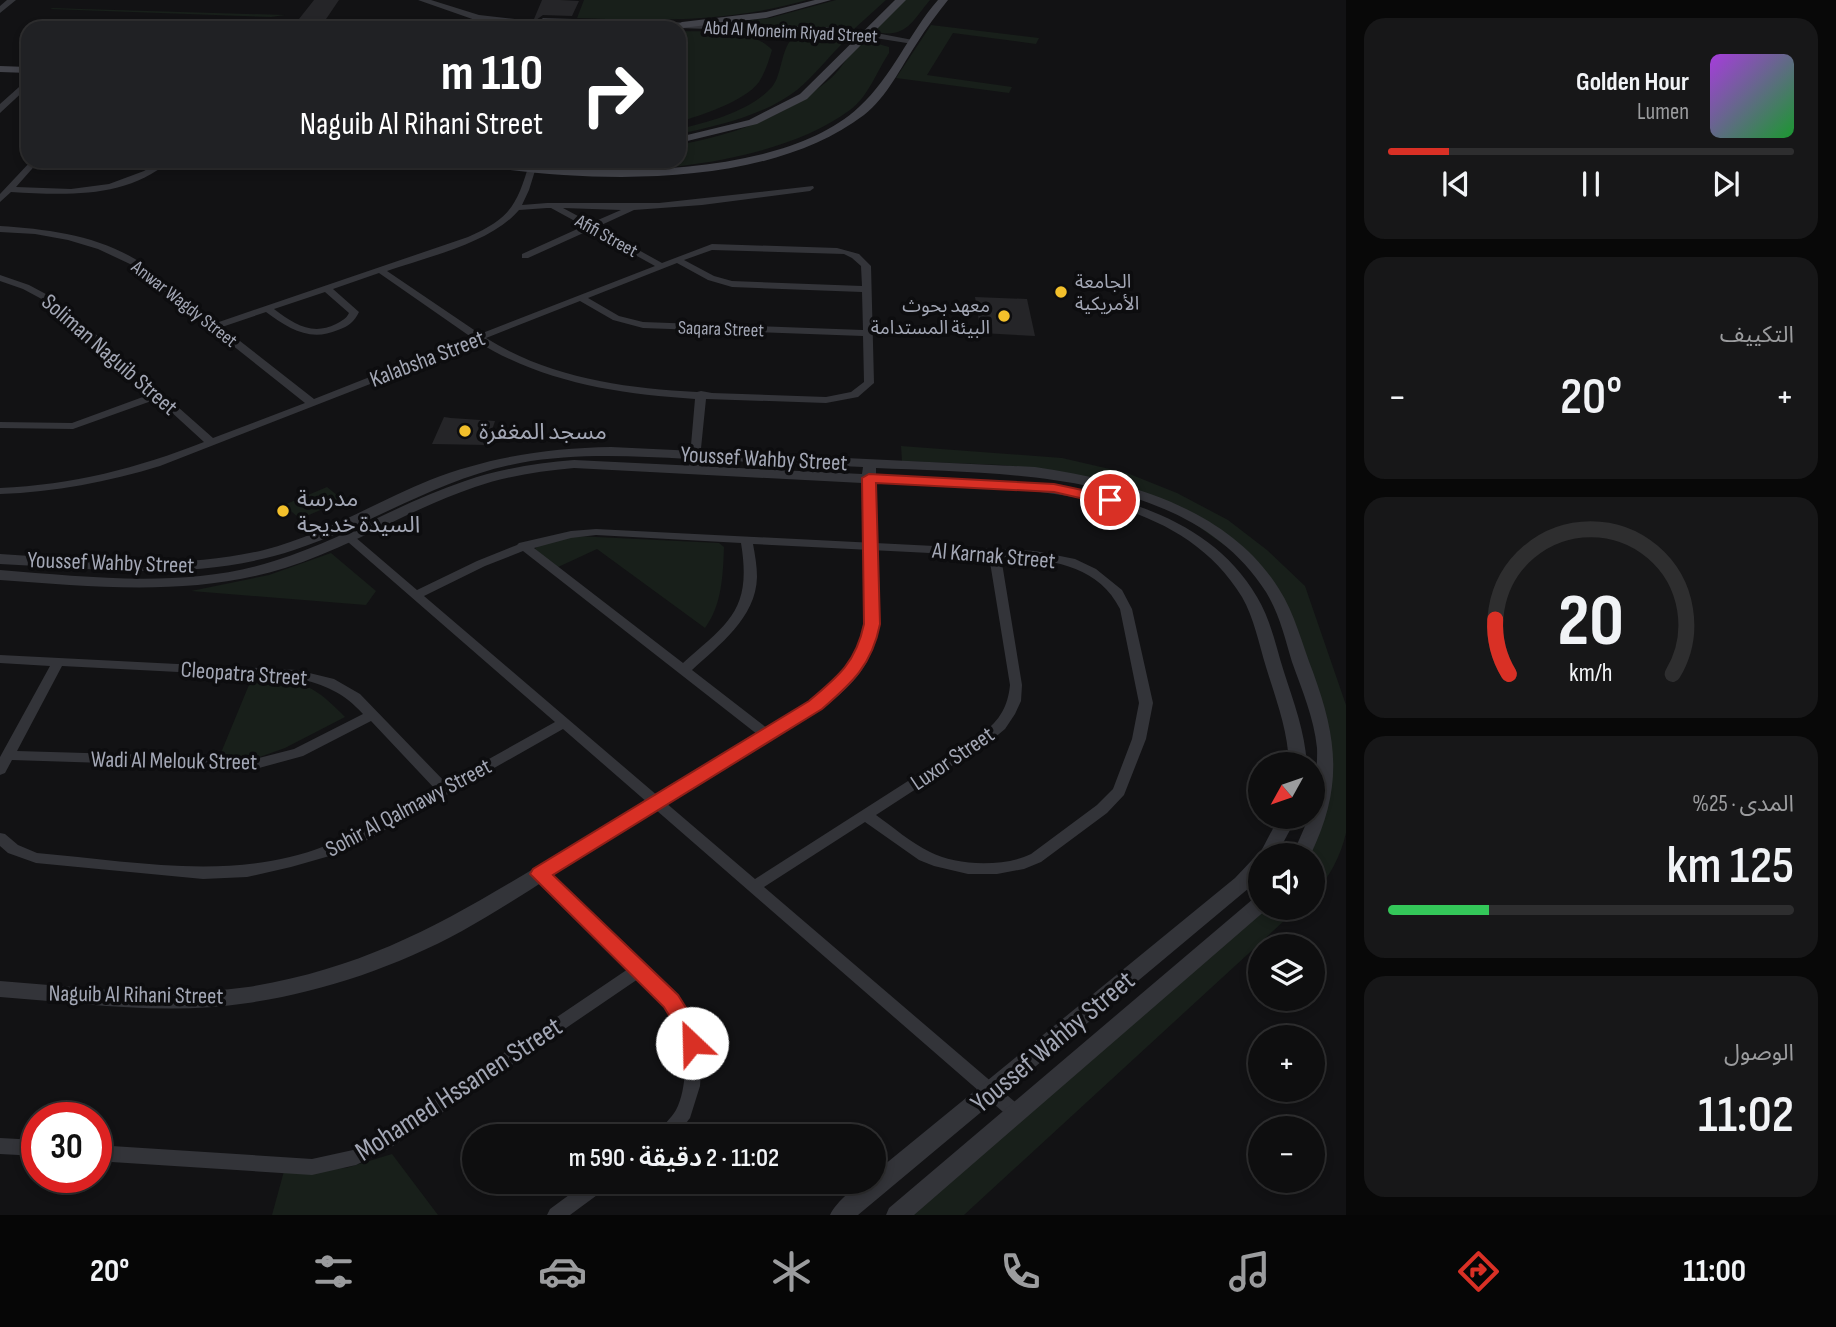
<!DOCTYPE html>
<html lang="ar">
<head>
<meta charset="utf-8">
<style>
  :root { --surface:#0e0e0f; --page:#171718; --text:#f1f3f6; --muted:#9b9c9e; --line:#2e2e2f; --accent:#d93025 }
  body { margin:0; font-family:"Sofia Sans Condensed","Noto Sans Arabic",sans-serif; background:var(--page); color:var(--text); direction:rtl; height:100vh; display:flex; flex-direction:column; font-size:26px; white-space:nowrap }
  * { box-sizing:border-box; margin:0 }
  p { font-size:23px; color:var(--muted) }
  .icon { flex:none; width:38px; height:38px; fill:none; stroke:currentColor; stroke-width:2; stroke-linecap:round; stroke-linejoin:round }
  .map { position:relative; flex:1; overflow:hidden; direction:ltr }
  .panel { display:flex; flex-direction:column; gap:18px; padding:18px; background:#080808; width:490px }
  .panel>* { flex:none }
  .top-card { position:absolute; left:21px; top:21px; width:665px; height:147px; border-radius:21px; box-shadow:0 4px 10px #0003,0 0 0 2px var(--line); direction:rtl; background:#202124; color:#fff; overflow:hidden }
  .needle { width:46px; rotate:230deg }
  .controls { position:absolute; left:1248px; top:752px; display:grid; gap:14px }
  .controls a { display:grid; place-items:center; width:77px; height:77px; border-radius:50%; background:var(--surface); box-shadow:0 4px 10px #0003,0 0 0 2px var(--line); font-size:35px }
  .speed { position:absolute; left:21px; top:1102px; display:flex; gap:14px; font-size:35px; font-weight:700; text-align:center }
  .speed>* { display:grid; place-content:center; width:91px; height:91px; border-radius:50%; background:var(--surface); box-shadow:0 4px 10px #0003,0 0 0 2px var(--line); line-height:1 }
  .speed .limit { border:10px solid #d22; background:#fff; color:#111 }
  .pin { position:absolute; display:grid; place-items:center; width:60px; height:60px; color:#fff; margin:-30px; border:4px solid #fff; border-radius:50%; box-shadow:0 2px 7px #0007 }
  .me { position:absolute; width:77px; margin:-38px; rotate:336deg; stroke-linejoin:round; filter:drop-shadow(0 0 5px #0008) }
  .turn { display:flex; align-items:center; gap:24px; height:147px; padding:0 28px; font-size:32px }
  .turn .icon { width:91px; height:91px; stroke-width:2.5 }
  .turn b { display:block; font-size:49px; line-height:60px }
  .big { font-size:52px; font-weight:600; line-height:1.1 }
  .panel .widget { flex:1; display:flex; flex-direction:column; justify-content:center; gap:10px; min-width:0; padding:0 24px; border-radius:21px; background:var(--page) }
  .panel .dial { align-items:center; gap:0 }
  .dial svg { height:182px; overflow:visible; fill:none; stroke:var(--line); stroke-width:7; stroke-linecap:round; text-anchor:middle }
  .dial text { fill:var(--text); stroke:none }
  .song { display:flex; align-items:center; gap:21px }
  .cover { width:84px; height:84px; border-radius:10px; background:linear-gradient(135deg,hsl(280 70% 55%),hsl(130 70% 35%)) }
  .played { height:7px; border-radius:4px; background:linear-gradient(90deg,var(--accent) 15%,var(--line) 15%) }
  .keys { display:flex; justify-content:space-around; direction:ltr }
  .heat { display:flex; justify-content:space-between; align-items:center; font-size:38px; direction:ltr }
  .charge { height:10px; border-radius:5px; background:linear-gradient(90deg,#34c759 25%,var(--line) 0) }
  .trip { position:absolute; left:462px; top:1124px; width:424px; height:70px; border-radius:35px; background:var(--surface); box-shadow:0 4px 10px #0003,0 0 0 2px var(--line); font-weight:600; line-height:70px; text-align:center; direction:rtl }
  .tab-bar { display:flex; height:112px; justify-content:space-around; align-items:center; background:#060606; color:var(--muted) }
  .tab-bar .icon { width:49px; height:49px }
  .tab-bar .on { color:var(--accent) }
  .tab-bar b { font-size:32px; color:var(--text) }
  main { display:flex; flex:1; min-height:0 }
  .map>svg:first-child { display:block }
</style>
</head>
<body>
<main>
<section class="panel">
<div class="widget">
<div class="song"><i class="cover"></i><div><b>Golden Hour</b><p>Lumen</p></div></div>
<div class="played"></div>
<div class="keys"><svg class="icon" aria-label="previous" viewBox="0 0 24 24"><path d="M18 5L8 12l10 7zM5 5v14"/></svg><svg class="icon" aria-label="pause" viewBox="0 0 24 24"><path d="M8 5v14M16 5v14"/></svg><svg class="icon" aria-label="next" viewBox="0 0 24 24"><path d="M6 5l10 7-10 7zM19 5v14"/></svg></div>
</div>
<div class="widget"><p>التكييف</p>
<div class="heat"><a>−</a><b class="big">20°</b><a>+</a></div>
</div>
<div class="widget dial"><svg viewBox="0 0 100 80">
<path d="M14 69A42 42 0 1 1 86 69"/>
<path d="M14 69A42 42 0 0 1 8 45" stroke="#d93025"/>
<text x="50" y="56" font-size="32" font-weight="700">20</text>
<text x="50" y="72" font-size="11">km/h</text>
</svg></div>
<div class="widget"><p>المدى · 25%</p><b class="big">125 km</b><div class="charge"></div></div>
<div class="widget"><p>الوصول</p><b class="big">11:02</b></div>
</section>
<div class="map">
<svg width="1346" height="1215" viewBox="0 0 1346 1215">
  <rect width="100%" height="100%" fill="#121214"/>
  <path fill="#181f1a" d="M584 0H807C731 22 655 21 577 18Z
    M836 0H886L854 29 710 25 770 18Z
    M905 0H930C911 23 905 40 872 31Z
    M53 8 82 9 285 15 271 17 50 9Z
    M931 25 1039 38 1036 44 953 33 927 75 1012 87 1009 93 896 78Z
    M679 31C704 32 755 29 772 50 769 60 765 73 759 82 745 101 702 115 679 122Z
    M797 36 847 39C830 55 815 75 797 90 765 115 718 126 679 134V129C710 122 750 111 772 87 783 74 781 41 797 36Z
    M862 43H875L889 47V53C877 71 868 97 850 110 786 157 680 170 602 171 581 171 558 173 538 166V161H679V145C738 133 783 118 830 79 842 69 849 52 862 43Z
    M901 446 1062 458 1127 473 1177 493 1228 520 1267 550 1305 586 1346 705V833C1341 855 1329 879 1313 894L1312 856H1303L1324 767 1311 710 1280 607 1242 558 1177 511 1067 473 1002 465 902 461Z
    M327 487 343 500 300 519 284 505Z
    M576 536 719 543 724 547C723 575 722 605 705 628L597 549 556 568 535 549 541 542Z
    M331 553 376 591 366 605 191 591 269 575Z
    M251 680C301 682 309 680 345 717L285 748 254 759 218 760Z
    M1260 908H1298L964 1215H900Z
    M392 1154 438 1215H272L284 1171 346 1168Z"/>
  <path fill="#252528" d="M314 0H339L322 25 295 24Z
    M542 0H560L579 1 572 16 543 15 536 20 534 19Z
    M975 297 1027 299 1035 336 981 333Z
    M444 417 451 418 495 421 487 445 432 444Z"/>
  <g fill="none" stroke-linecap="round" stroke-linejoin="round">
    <path fill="#333439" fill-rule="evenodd" d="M31 161H39L16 187 71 189 109 184 144 171 160 161H169C127 199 64 195 11 192L0 202V194Z
      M530 161H538L529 190 522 205 547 203H659L813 186 814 188 810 191 702 205 634 210 597 227 662 263 712 244 837 248 859 254 871 266 874 383 858 397 826 403 706 399 699 468 694 471 689 468 695 399C619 394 544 383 478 342L160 466C108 482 55 492 0 494V488C72 485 138 468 204 442L157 399 73 429 0 428V422L72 423 151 394 51 304 23 289 0 281V275L29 285 57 300 213 438 305 403 130 264 98 249 68 240 35 234 0 232V226C46 229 95 235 135 259 162 276 190 303 216 323L468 237C511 218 517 205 530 161ZM547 208H551L584 226 522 254V258H528L590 230 655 266 480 334 387 271C427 257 491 243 519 210ZM563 208 621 210 591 223ZM712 250 844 254 852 258 861 266 862 286 732 281 714 276 684 260ZM677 263 708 280 732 287 862 292 863 330 643 322 619 316 588 298ZM379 273 471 337 314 399 222 327 266 312C289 329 310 342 338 330 349 326 354 322 359 312L333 289ZM325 292 349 313C346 319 343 320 336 324 312 336 294 324 274 309ZM580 301 613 320 643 328 863 336 864 382 851 392 826 397 712 393 701 391 697 392C623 388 550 378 486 338Z
      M337 524 341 525 417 590 477 561 517 545 519 543 571 531 596 529 1035 551 1075 559 1096 569 1122 590 1132 609 1153 703 1146 739 1124 795 1107 813 1041 862 1024 869 997 874H968L934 866 919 860 865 822 764 887 1022 1108 1024 1113 1022 1118 1016 1120 1010 1118 563 729 367 840 333 855 291 867 247 877 203 879 36 863 8 853 0 846V833L5 834 18 845 37 853C132 861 233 882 325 846 363 831 399 809 435 789L371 721 303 756 259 768 12 760 5 773 0 775V757L50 666 0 663V655L297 670 334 679 360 694 446 783 555 722 333 529 331 527 333 525ZM596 535 741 543C752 610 729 622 683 663L534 548 571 538ZM753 544 989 556 1010 685C1008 706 1000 720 983 733L755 879 424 596 485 566 523 551 762 738H772L774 735 772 732 692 670C719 645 756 618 757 577 757 566 755 555 753 544ZM1001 557C1046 559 1097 563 1120 609L1139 703 1132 739 1113 789 1097 805 1031 854C1005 867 956 866 930 852 911 843 893 827 876 815L993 739 1005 729 1015 714 1021 701 1022 685ZM62 666 297 678C325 685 343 692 363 714L294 749 259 758 17 751Z
      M540 868 545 870 677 996 696 1028 702 1058 700 1086 690 1118 676 1136H657C661 1126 671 1119 676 1110 682 1099 684 1084 685 1072 688 1028 668 1008 638 979L390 1148 356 1165 312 1175 96 1161V1145L312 1159 353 1150 378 1138 628 969 535 878 533 874 535 870Z
      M0 1138 37 1140V1156L0 1154Z
      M588 1181H611L608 1187 570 1215H547L550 1209Z"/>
    <path fill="#333439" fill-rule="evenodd" d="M7 0H16L0 13V6Z
      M418 0H431L479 15 533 21 537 24 533 27 478 21Z
      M543 18 850 28 918 41 913 44 850 34 540 23 539 21Z
      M28 79V87L0 113V104Z
      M611 447 1035 467C1124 480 1228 507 1279 589 1295 614 1302 644 1313 672 1338 741 1343 788 1310 856H1292L1309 817H1312C1312 794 1318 772 1317 748 1314 718 1302 690 1292 662 1285 638 1279 613 1266 592 1188 469 1003 474 876 468V475L1054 484C1131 499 1215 524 1257 597 1271 620 1276 647 1284 672 1294 703 1305 732 1307 765H1289C1288 730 1276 700 1266 667 1259 644 1254 618 1242 597 1170 478 996 489 876 483 877 513 878 542 879 571 880 638 880 666 822 709 745 756 669 803 593 850 549 877 507 906 462 931 396 967 322 992 248 1003 166 1016 82 1003 0 997V981C82 987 166 999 248 987 381 966 467 909 579 841 656 794 733 748 810 701 829 687 847 672 857 650 872 615 863 524 862 483L574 468C540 471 507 476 475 487 410 509 351 547 285 568 192 597 95 587 0 580V570C90 577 186 589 274 561 340 541 399 503 465 481 500 469 537 463 574 460L862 474 863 467C805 464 746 462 688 459 632 456 576 453 520 463 439 478 371 525 294 550 198 582 98 569 0 564V554C88 559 177 571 264 550 322 535 374 503 430 480 488 457 549 448 611 447Z
      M1279 817H1297L1276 856H1260V876L1249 888 858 1215H830C836 1202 859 1181 873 1181V1174L1235 878 1253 859 1258 857Z
      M1260 897V908L1267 909 914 1215H886L889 1208 1253 899Z"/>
    <path fill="#414249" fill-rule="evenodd" d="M815 0H831L766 18 682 28 677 25 682 22 766 12Z
      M895 0H906L807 99 757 124 679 143V137L749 120 800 94Z
      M938 0H948C937 14 926 28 917 43 901 67 887 97 864 115 764 191 586 183 468 164L462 161C496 161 529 167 563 169 649 173 793 169 859 107 892 77 909 33 938 0Z
      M0 66 28 67V73L0 72Z"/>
  </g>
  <path fill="#d93025" stroke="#8d1f18" stroke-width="2" d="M869 474 1054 484 1115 497 1117 500 1110 505 1054 492 876 483 880 624C872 665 852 683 822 709L553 875 678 995 695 1022 703 1043 700 1049 692 1052 685 1049 678 1030 664 1007 530 874 533 869 809 701C839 676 856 662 864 624L862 478Z"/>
  <g fill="#f3c02b" stroke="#0d0d0f" stroke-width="2.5">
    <circle cx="1061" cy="292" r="7"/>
    <circle cx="1004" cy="316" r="7"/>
    <circle cx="465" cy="431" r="7"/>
    <circle cx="283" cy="511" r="7"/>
  </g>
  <g text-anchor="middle" stroke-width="7" stroke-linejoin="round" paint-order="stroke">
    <g font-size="19" fill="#a3a7b5" stroke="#0d0d0f">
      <text transform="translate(791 31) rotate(3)" y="7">Abd Al Moneim Riyad Street</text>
      <text transform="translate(607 235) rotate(29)" y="7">Afifi Street</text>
      <text transform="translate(185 303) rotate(38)" y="7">Anwar Wagdy Street</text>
      <text transform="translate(721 328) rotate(2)" y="7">Saqara Street</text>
    </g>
    <g font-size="19" fill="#a3a7b5" stroke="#0d0d0f" text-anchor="start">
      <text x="1075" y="288">الجامعة<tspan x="1075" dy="22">الأمريكية</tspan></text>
      <text x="990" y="312" text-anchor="end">معهد بحوث<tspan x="990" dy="22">البيئة المستدامة</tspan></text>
    </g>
    <g font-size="23" fill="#a3a7b5" stroke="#0d0d0f">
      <text transform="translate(110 354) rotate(41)" y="8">Soliman Naguib Street</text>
      <text transform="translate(427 358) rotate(-21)" y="8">Kalabsha Street</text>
      <text transform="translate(764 458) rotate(3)" y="8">Youssef Wahby Street</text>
      <text transform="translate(994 555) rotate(5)" y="8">Al Karnak Street</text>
      <text transform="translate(111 562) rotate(2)" y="8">Youssef Wahby Street</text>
      <text transform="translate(244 673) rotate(4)" y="8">Cleopatra Street</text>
      <text transform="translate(952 758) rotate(-34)" y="8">Luxor Street</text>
      <text transform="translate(174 760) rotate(1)" y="8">Wadi Al Melouk Street</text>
      <text transform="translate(408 807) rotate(-28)" y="8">Sohir Al Qalmawy Street</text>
      <text transform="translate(136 994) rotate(1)" y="8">Naguib Al Rihani Street</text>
    </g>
    <g font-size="23" fill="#a3a7b5" stroke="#0d0d0f" text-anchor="start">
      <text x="479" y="439">مسجد المغفرة</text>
      <text x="297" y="506">مدرسة<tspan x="297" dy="26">السيدة خديجة</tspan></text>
    </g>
    <g font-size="28" fill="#a3a7b5" stroke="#0d0d0f">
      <text transform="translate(1052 1041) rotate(-40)" y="10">Youssef Wahby Street</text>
      <text transform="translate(458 1088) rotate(-33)" y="10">Mohamed Hssanen Street</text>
    </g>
  </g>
</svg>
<div class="controls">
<a><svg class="needle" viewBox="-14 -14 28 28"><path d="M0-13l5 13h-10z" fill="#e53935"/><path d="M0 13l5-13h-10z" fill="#9b9c9e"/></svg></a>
<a><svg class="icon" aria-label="sound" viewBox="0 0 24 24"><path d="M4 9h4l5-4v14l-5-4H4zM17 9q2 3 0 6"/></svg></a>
<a><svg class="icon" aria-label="layers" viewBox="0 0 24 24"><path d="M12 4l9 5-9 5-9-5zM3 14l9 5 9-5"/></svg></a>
<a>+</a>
<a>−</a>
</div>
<div class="speed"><div class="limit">30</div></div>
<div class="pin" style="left:1110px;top:500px;background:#d93025"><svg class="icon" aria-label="arrive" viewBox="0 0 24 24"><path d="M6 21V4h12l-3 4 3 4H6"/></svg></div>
<svg class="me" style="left:692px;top:1043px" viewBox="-20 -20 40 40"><circle r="19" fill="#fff"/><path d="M0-13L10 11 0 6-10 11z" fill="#d93025"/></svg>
<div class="trip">11:02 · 2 دقيقة · 590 m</div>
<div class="top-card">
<div class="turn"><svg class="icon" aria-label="right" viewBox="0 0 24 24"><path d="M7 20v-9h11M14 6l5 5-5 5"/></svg><div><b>110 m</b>Naguib Al Rihani Street</div></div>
</div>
</div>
</main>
<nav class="tab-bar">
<b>11:00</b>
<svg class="icon on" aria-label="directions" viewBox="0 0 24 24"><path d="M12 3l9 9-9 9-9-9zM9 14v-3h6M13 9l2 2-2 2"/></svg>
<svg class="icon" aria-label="music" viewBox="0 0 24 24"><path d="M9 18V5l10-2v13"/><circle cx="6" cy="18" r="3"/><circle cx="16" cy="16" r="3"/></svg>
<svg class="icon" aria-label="phone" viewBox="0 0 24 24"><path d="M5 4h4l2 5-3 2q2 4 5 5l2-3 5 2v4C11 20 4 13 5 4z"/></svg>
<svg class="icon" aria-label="climate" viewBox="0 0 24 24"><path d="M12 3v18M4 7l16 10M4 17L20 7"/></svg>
<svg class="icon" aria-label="car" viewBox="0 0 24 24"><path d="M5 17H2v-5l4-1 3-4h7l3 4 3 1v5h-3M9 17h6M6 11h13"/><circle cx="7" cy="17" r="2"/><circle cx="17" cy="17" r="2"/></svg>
<svg class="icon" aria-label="filters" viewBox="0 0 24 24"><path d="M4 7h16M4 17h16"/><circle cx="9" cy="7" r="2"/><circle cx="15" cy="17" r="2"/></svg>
<b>20°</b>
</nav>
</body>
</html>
